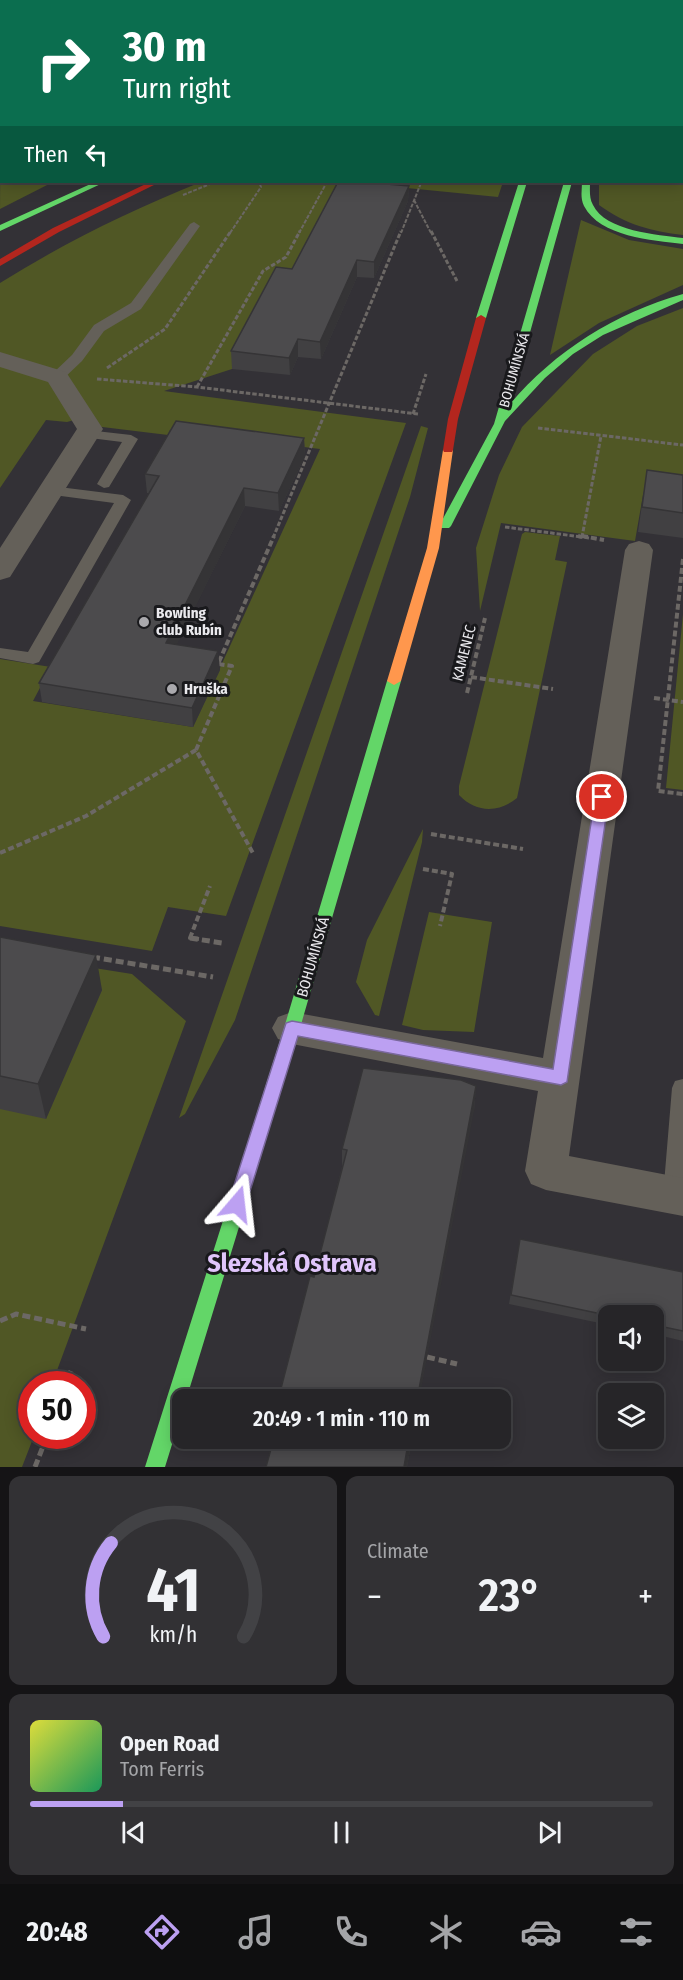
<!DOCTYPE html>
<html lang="en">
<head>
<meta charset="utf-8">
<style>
  :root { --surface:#262528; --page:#323134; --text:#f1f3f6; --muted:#a4a5a8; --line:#424245; --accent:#bca0f2 }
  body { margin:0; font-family:"Fira Sans Condensed",sans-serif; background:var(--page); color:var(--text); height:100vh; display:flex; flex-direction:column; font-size:22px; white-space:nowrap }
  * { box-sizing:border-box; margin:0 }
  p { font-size:20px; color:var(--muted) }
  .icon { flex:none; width:33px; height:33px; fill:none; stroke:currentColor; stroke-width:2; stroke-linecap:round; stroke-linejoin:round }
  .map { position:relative; height:1467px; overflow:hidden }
  .side { display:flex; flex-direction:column; gap:9px; padding:9px; background:#151416; flex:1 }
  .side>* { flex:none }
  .banner { position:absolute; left:0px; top:0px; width:684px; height:183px; box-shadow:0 3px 15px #0003,0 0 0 2px var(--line); background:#0b6e4f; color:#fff; overflow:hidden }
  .tools { position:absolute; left:598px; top:1305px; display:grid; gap:12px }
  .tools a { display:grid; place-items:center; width:66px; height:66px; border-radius:12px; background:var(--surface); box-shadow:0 3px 15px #0003,0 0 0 2px var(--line); font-size:30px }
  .speed { position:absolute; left:18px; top:1371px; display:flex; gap:12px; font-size:30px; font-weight:700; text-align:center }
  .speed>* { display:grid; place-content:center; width:78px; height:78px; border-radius:50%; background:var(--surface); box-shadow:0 3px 15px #0003,0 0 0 2px var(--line); line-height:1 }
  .speed .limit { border:9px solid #d22; background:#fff; color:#111 }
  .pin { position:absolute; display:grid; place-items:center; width:51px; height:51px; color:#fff; margin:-26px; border:3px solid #fff; border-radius:50%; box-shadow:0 2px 6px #0007 }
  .me { position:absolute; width:66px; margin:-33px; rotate:17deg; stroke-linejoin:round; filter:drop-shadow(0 0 4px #0008) }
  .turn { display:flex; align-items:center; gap:21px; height:126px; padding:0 24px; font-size:27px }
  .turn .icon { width:78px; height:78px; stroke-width:2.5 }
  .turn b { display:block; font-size:42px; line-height:51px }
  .then { display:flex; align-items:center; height:57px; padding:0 24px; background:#0003; gap:12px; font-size:22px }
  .big { font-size:45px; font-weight:600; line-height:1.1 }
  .side .tile { flex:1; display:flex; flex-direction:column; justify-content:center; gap:9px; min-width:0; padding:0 21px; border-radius:12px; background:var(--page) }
  .side .dial { align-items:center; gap:0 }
  .dial svg { height:156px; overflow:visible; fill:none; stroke:var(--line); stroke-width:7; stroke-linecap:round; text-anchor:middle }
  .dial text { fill:var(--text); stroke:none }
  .song { display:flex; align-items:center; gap:18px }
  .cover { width:72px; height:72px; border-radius:9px; background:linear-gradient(135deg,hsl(60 70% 55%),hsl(150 70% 35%)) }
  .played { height:6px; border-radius:3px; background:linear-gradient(90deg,var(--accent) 15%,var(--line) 15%) }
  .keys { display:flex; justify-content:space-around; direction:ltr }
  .heat { display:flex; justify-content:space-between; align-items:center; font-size:33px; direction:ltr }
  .side .tiles { flex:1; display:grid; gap:9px; grid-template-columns:1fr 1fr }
  .tile:last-child { grid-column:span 2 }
  .trip { position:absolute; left:172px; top:1389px; width:339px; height:60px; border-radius:12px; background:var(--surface); box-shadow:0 3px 15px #0003,0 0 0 2px var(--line); font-weight:600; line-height:60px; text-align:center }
  .tab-bar { display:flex; height:96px; justify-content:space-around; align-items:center; background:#0f0f10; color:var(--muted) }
  .tab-bar .icon { width:42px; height:42px }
  .tab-bar .current { color:var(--accent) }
  .tab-bar b { font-size:27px; color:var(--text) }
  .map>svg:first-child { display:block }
</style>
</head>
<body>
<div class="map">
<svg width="683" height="1467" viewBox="0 0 683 1467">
  <rect width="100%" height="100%" fill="#333136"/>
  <path fill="#505725" d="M1 50 2 182H53L0 209Z
    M683 104V235C651 231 626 225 599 205V182H682Z
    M201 182H503L498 197 346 182 293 286 255 324 232 369 164 391 406 423 226 916 168 907 152 951 0 926V659L51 667 33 701 193 727 320 449 170 430 168 435 94 426 88 416 67 422 46 420 0 488V283C64 243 131 210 201 182Z
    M581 220 629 240 683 249V285L599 323 550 355Z
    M683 308V499L643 495 635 541 501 523 480 611 476 548 499 475 522 427 593 354 637 326Z
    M421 426 428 428 410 497 235 1020 185 1114 179 1118Z
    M525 532 560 536 555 560 567 562 517 798C499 813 476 813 459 795V786L522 534Z
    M683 614V790L666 788Z
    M423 829 422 842 379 1016 375 1015 356 982 367 940Z
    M429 912 492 922 474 1032 423 1030 402 1025Z
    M0 953 132 974 186 1021 52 1384H32V1436H34L22 1467H0Z"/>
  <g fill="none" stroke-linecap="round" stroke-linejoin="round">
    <path stroke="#6c6865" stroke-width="2" stroke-dasharray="4 1.5" stroke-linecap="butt" d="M375 2 377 0
      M398 182 420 183
      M183 195 215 182
      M414 200 431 233
      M230 233 261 187 259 182
      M299 233 327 182
      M401 233 421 183 419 182"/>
    <path stroke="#6c6865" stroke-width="3" stroke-dasharray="4.5 2" stroke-linecap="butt" d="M431 231 457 281
      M107 368 165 329 231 231
      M97 379 197 387 418 414
      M197 387 263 271 286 257 300 231
      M413 414 426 374
      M538 428 683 445
      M505 527 582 537
      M273 538 401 231
      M589 538 582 537 601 436"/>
    <path stroke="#6c6865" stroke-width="4" stroke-dasharray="6 3" stroke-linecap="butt" d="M578 536 582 537
      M582 536 604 540
      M683 559 658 791 683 794
      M471 677 553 689
      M467 693 485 618
      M654 698 683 702
      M196 750 232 666 218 664 274 536
      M431 834 523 849
      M0 853 86 816 196 750 254 855
      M423 869 452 874 440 926
      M199 939 190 938 210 886"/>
    <path stroke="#6c6865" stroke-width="5" stroke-dasharray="8 4" stroke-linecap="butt" d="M190 938 222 943
      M92 957 213 977
      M0 1321 16 1314 86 1329
      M427 1357 457 1364
      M66 1384 71 1371
      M35 1467 47 1436"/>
    <path fill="#646059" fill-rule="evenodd" d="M194 222 200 226 141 309 104 331 82 361 62 380H52L50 377 52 374 72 355 94 325 131 303 190 224Z
      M87 430 131 435 138 439 109 487 104 488 97 484 122 442 82 437 80 434 82 431Z
      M51 486 123 495 131 500 39 662 33 664 0 658V648L28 652 114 503 46 494 43 491Z
      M683 1079V1204L675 1207 667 1204 663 1196 672 1088 675 1081Z"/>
    <path fill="#646059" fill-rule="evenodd" d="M26 0H43L25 2Z
      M0 29H2L0 41Z
      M0 352 66 372 103 429 10 577 0 580V548L77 429 48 382 0 367Z
      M639 541 649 544 653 550 569 1156 683 1178V1216L546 1190 531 1184 525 1171 538 1091 292 1044 278 1039 272 1028 278 1017 292 1012 543 1058 625 550 629 544Z"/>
    <path fill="#63d668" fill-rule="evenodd" d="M204 0H214L201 2Z
      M270 0H284L267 2Z
      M470 0 483 2H471Z
      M573 0H579V2H573Z
      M668 0H674L675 2H668Z
      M682 53H683V57H682Z
      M682 93H683V97H682Z
      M95 182H105L0 231V225Z
      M519 182H527L486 318 478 320 476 318Z
      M564 182H572L510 404C555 351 615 313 683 294V300L603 335 573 354 545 378 505 421 451 526 449 528H441L439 526 494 424Z
      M582 182H590C590 190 589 198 593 205 605 231 658 235 683 238V244C652 240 600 237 584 206 580 198 582 190 582 182Z
      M394 677 401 681 300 1028 186 1400H183V1409L165 1467H145L284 1028 387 681Z"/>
    <path fill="#ff974d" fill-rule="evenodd" d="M609 0H615V2H609Z
      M448 447 453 450 439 548 401 681 394 685 387 681 427 548 443 450Z"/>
    <path fill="#b3261e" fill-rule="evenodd" d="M150 182H160L59 232 0 266V259L53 228Z
      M481 315 486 318 458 419 453 450 452 452H444L443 450 448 419 476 318Z"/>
  </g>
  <path fill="#414042" d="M394 184 409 186 408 201 374 278 357 277 321 359 298 357 290 375 232 369 231 351 292 269Z
    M304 438 305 456 279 511 245 506 176 645 220 670 193 727 42 702 39 683 150 493H147L145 474Z
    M647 470 683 475V538L638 532Z
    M0 937 102 990 46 1119 0 1109Z
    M476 1086 474 1111 314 1277 342 1167V1149Z
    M520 1239 683 1272V1341L654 1334V1316H609V1325L509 1304Z
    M270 1438H412L407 1467H266L271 1448Z"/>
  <path fill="#353436" d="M409 186 408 201 374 278V262Z
    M357 260V277L321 359 320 342Z
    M298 339V357L290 375 289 358Z
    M304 438 305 456 279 511 278 493Z
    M244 488 245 506 168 662 166 643Z
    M218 651 220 670 193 727 192 708Z
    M96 955 102 990 46 1119 38 1084Z
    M476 1086 474 1111 419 1400H417Z
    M409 1438H412L407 1467H404Z"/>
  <path fill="#4c4b4d" stroke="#353436" stroke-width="1.5" d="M338 182H389L388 184 409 186 374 262 357 260 320 342 298 339 289 358 231 351 276 267 292 269Z
    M176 421 304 438 278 493 244 488 166 643 218 651 192 708 39 683 159 476 145 474Z
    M647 470 683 475V513L642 507Z
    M0 937 96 955 38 1084 0 1076Z
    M363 1068 461 1080 476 1086 417 1400H278L310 1276 314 1277 347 1150 342 1149Z
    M520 1239 683 1272V1331L654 1325V1316H611L511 1295Z
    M274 1438H409L404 1467H266Z"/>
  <path fill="#bca0f2" stroke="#7a689d" stroke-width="1.5" d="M602 792 609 797 567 1082 561 1085 298 1036 246 1204 244 1209 237 1212 231 1209 228 1204 286 1023 292 1021 553 1069 595 797Z"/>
  <g fill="#aaa9ad" stroke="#19191c" stroke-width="2">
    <circle cx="144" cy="622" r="6"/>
    <circle cx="172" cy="689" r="6"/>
  </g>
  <g text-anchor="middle" stroke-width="6" stroke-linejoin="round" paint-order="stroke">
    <g font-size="14" fill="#eae9ed" stroke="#19191c">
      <text transform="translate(514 370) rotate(-74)" y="5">BOHUMÍNSKÁ</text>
    </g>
    <g font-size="15" font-weight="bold" fill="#eae9ed" stroke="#19191c" text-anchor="start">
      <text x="156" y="618">Bowling<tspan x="156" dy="17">club Rubín</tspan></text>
      <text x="184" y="694">Hruška</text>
    </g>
    <g font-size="15" fill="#eae9ed" stroke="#19191c">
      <text transform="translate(464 653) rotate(-76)" y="5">KAMENEC</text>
      <text transform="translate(313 957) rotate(-74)" y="5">BOHUMÍNSKÁ</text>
    </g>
    <g font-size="26" font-weight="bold" fill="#e0c5fb" stroke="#19191c">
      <text x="292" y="1272">Slezská Ostrava</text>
    </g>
  </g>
</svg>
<div class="tools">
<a><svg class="icon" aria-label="sound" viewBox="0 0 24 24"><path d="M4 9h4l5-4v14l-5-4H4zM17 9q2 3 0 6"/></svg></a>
<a><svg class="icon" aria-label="layers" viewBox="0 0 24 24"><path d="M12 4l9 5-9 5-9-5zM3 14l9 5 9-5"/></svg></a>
</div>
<div class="speed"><div class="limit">50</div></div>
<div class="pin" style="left:602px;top:797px;background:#d93025"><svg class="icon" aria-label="arrive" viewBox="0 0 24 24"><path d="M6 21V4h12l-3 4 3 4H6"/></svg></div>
<svg class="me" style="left:237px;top:1204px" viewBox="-20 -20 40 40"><path d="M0-17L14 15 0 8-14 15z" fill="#bca0f2" stroke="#fff" stroke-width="4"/></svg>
<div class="trip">20:49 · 1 min · 110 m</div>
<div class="banner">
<div class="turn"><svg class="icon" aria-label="right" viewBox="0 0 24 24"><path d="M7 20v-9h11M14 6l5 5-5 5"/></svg><div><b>30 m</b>Turn right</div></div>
<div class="then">Then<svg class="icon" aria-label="left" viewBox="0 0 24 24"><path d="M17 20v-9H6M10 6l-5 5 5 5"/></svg></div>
</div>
</div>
<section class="side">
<div class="tiles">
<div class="tile dial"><svg viewBox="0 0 100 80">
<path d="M14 69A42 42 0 1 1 86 69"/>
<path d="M14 69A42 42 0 0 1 18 21" stroke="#bca0f2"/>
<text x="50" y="56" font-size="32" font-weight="700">41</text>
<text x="50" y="72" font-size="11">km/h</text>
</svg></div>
<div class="tile"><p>Climate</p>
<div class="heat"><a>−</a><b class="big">23°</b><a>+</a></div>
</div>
<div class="tile">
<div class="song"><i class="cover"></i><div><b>Open Road</b><p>Tom Ferris</p></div></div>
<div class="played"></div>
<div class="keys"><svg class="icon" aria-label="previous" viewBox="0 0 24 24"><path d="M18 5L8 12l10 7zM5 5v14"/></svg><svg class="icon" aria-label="pause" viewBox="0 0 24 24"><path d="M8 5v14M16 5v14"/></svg><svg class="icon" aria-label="next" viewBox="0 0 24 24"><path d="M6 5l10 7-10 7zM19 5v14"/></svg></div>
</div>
</div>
</section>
<nav class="tab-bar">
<b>20:48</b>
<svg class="icon current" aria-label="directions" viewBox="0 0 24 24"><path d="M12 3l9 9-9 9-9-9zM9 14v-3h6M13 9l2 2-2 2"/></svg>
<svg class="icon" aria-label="music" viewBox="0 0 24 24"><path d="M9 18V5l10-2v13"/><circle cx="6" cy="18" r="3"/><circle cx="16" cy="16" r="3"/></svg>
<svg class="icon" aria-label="phone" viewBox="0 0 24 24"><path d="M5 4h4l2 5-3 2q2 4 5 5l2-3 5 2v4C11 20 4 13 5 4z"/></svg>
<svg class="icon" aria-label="climate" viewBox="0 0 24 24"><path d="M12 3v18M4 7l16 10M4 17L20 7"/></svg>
<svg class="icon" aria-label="car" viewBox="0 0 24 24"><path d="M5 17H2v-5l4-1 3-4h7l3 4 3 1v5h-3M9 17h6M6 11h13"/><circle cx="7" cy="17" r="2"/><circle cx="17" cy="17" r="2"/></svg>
<svg class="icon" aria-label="filters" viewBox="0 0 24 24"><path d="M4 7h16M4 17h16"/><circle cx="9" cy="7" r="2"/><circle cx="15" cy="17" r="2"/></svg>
</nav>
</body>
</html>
